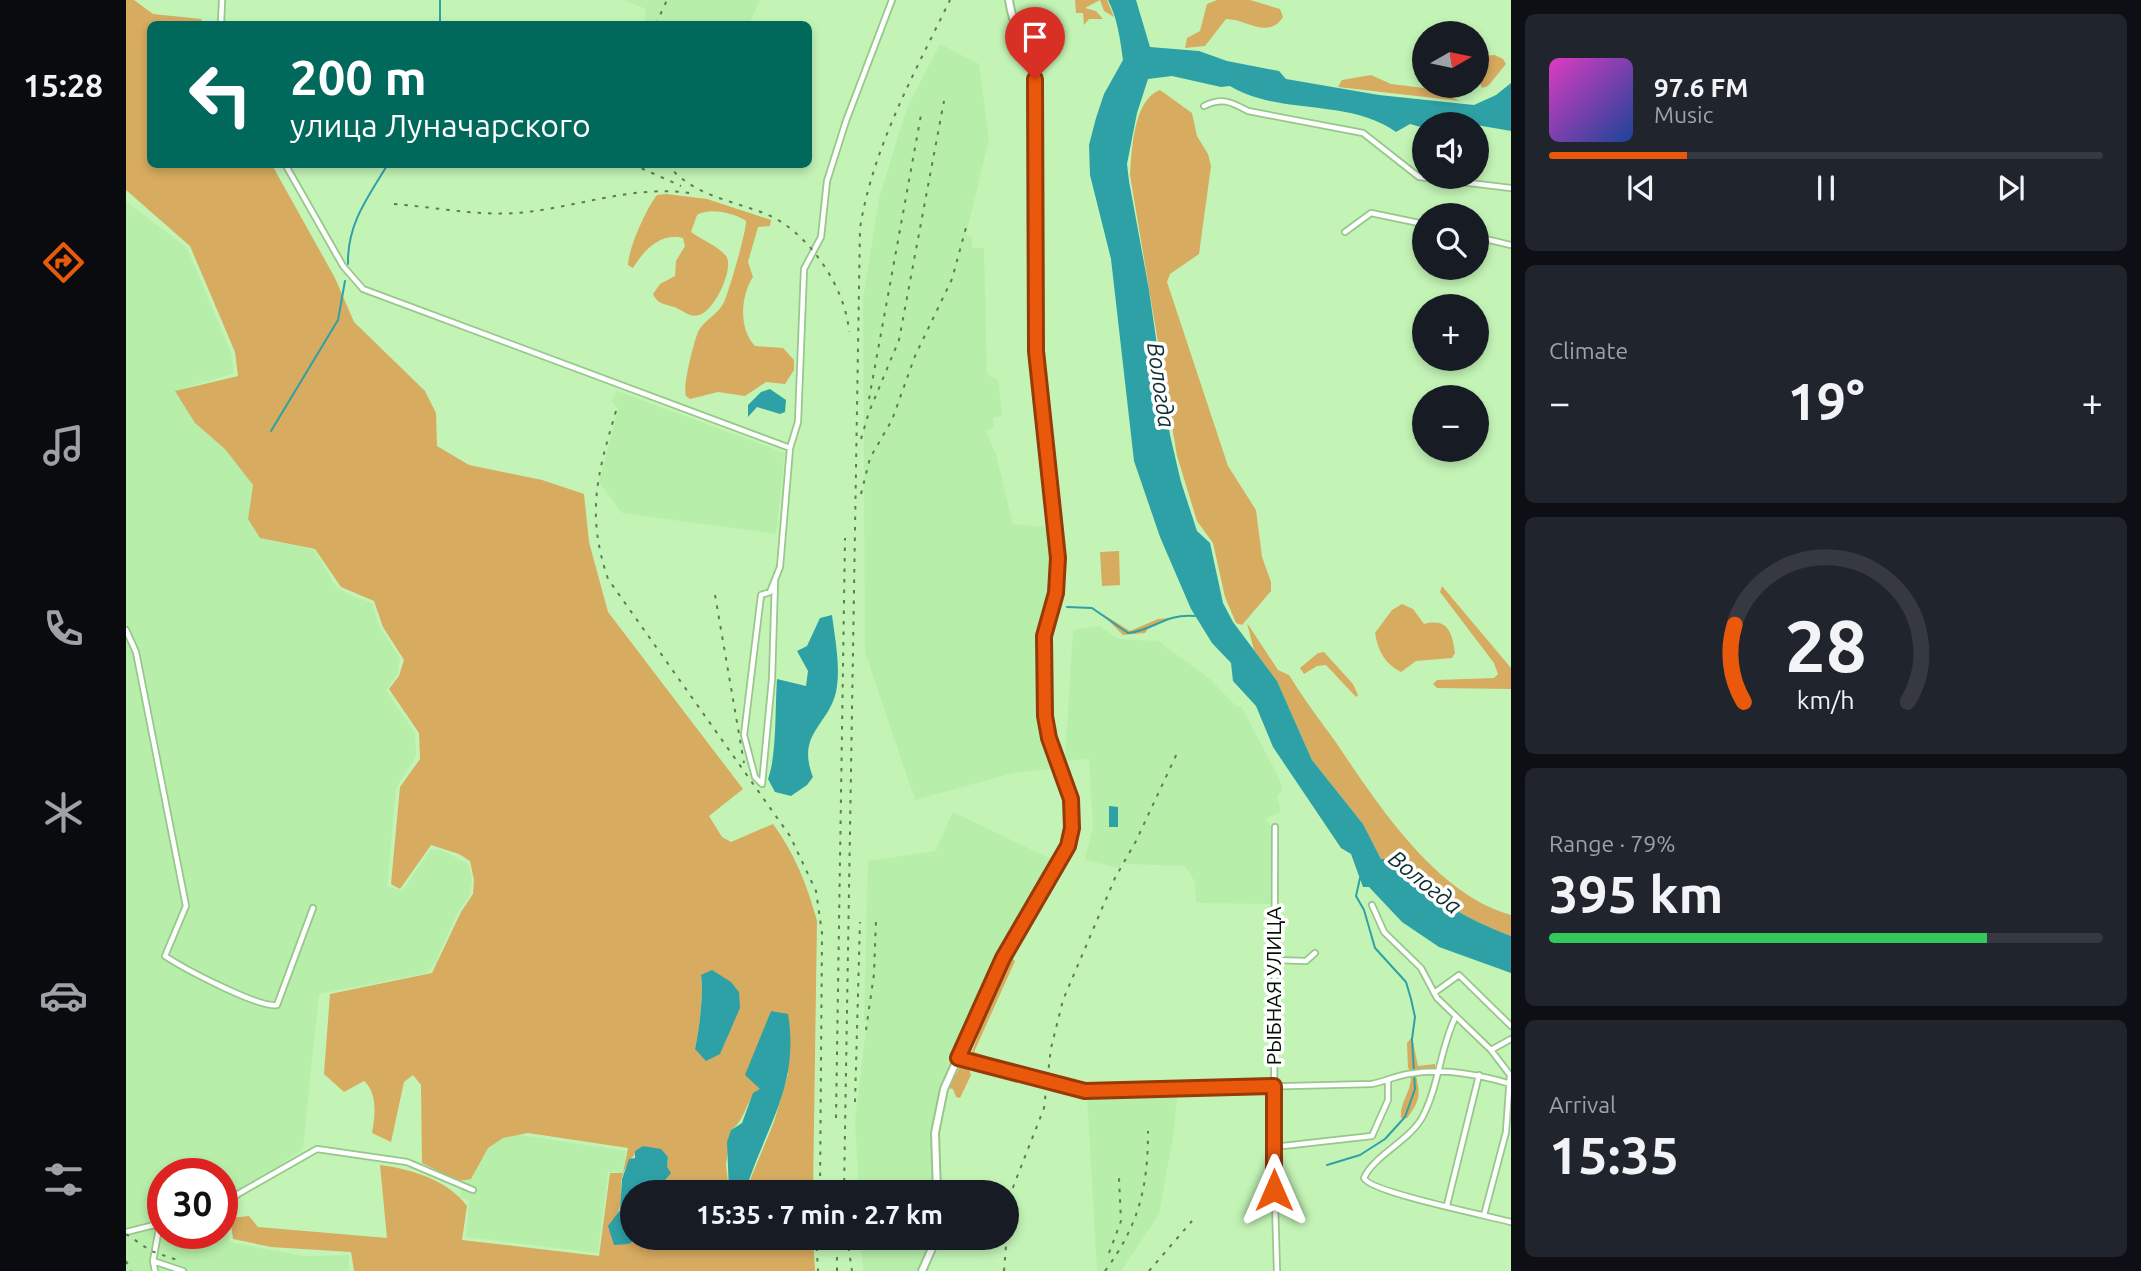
<!DOCTYPE html>
<html lang="en">
<head>
<meta charset="utf-8">
<style>
  :root { --surface:#171b24; --page:#20242c; --text:#f1f3f6; --muted:#9ea1a6; --line:#363941; --accent:#ea580c }
  body { margin:0; font-family:Ubuntu,sans-serif; background:var(--page); color:var(--text); height:100vh; display:flex; flex-direction:column; font-size:26px; white-space:nowrap }
  * { box-sizing:border-box; margin:0 }
  p { font-size:23px; color:var(--muted) }
  .icon { flex:none; width:38px; height:38px; fill:none; stroke:currentColor; stroke-width:2; stroke-linecap:round; stroke-linejoin:round }
  .map { position:relative; flex:1; overflow:hidden }
  .details { display:flex; flex-direction:column; gap:14px; padding:14px; background:#0d0f14; width:630px }
  .details>* { flex:none }
  .guide { position:absolute; left:21px; top:21px; width:665px; height:147px; border-radius:10px; box-shadow:0 4px 10px #0003; background:#00695c; color:#fff; overflow:hidden }
  .needle { width:46px; rotate:81deg }
  .fabs { position:absolute; left:1286px; top:21px; display:grid; gap:14px }
  .fabs a { display:grid; place-items:center; width:77px; height:77px; border-radius:50%; background:var(--surface); box-shadow:0 4px 10px #0003; font-size:35px }
  .speed { position:absolute; left:21px; top:1158px; display:flex; gap:14px; font-size:35px; font-weight:700; text-align:center }
  .speed>* { display:grid; place-content:center; width:91px; height:91px; border-radius:50%; background:var(--surface); box-shadow:0 4px 10px #0003; line-height:1 }
  .speed .limit { border:10px solid #d22; background:#fff; color:#111 }
  .pin { position:absolute; display:grid; place-items:center; width:60px; height:60px; color:#fff; margin:-72px -30px; border-radius:50% 50% 50% 0; rotate:-45deg; box-shadow:0 0 7px #0007 }
  .pin .icon { rotate:45deg }
  .me { position:absolute; width:77px; margin:-38px; rotate:0deg; stroke-linejoin:round; filter:drop-shadow(0 0 5px #0008) }
  .turn { display:flex; align-items:center; gap:24px; height:147px; padding:0 28px; font-size:32px }
  .turn .icon { width:91px; height:91px; stroke-width:2.5 }
  .turn b { display:block; font-size:49px; line-height:60px }
  .big { font-size:52px; font-weight:700; line-height:1.1 }
  .details .card { flex:1; display:flex; flex-direction:column; justify-content:center; gap:10px; min-width:0; padding:0 24px; border-radius:10px; background:var(--page) }
  .details .dial { align-items:center; gap:0 }
  .dial svg { height:182px; overflow:visible; fill:none; stroke:var(--line); stroke-width:7; stroke-linecap:round; text-anchor:middle }
  .dial text { fill:var(--text); stroke:none }
  .song { display:flex; align-items:center; gap:21px }
  .cover { width:84px; height:84px; border-radius:10px; background:linear-gradient(135deg,hsl(310 70% 55%),hsl(220 70% 35%)) }
  .played { height:7px; border-radius:4px; background:linear-gradient(90deg,var(--accent) 25%,var(--line) 25%) }
  .keys { display:flex; justify-content:space-around; direction:ltr }
  .heat { display:flex; justify-content:space-between; align-items:center; font-size:38px; direction:ltr }
  .charge { height:10px; border-radius:5px; background:linear-gradient(90deg,#34c759 79%,var(--line) 0) }
  .trip { position:absolute; left:494px; top:1180px; width:399px; height:70px; border-radius:35px; background:var(--surface); box-shadow:0 4px 10px #0003; font-weight:700; line-height:70px; text-align:center }
  main { display:flex; flex:1; min-height:0 }
  .tabs { display:flex; flex-direction:column; width:126px; justify-content:space-around; align-items:center; background:#090b0e; color:var(--muted) }
  .tabs .icon { width:49px; height:49px }
  .tabs .selected { color:var(--accent) }
  .tabs b { font-size:32px; color:var(--text) }
  .map>svg:first-child { display:block }
</style>
</head>
<body>
<main>
<nav class="tabs">
<b>15:28</b>
<svg class="icon selected" aria-label="directions" viewBox="0 0 24 24"><path d="M12 3l9 9-9 9-9-9zM9 14v-3h6M13 9l2 2-2 2"/></svg>
<svg class="icon" aria-label="music" viewBox="0 0 24 24"><path d="M9 18V5l10-2v13"/><circle cx="6" cy="18" r="3"/><circle cx="16" cy="16" r="3"/></svg>
<svg class="icon" aria-label="phone" viewBox="0 0 24 24"><path d="M5 4h4l2 5-3 2q2 4 5 5l2-3 5 2v4C11 20 4 13 5 4z"/></svg>
<svg class="icon" aria-label="climate" viewBox="0 0 24 24"><path d="M12 3v18M4 7l16 10M4 17L20 7"/></svg>
<svg class="icon" aria-label="car" viewBox="0 0 24 24"><path d="M5 17H2v-5l4-1 3-4h7l3 4 3 1v5h-3M9 17h6M6 11h13"/><circle cx="7" cy="17" r="2"/><circle cx="17" cy="17" r="2"/></svg>
<svg class="icon" aria-label="filters" viewBox="0 0 24 24"><path d="M4 7h16M4 17h16"/><circle cx="9" cy="7" r="2"/><circle cx="15" cy="17" r="2"/></svg>
</nav>
<div class="map">
<svg width="1385" height="1271" viewBox="0 0 1385 1271">
  <rect width="100%" height="100%" fill="#c3f4b6"/>
  <path fill="#b7eea9" d="M498 0H634L623 24H518L520 9Z
    M814 44 853 64 863 139 840 235 846 236V248H858L861 374 872 380 876 416 867 417 868 428 860 430 870 455 887 524 926 528 928 579 915 651 919 734 931 768 887 773 789 800 739 652 737 299 753 198 781 108Z
    M0 201 61 248 105 352 108 373 50 391 69 423 99 449 127 485 122 519 134 538 188 550 210 586 223 595 246 603 253 626 274 659 271 675 260 690 289 733 290 756 270 789 261 886 276 891 305 849 318 851 343 865 346 881 343 897 332 912 310 961 301 973 193 994 177 1149 96 1205V1174H37V1220L0 1229Z
    M491 391 659 453 650 534 496 513 473 482 492 409 485 401Z
    M974 626 992 639 1032 641 1084 679 1111 707 1115 706 1153 778 1156 790 1151 796 1155 812 1139 819 1147 828 1146 904 1070 903 1069 882 1059 866 1001 864 996 862 993 868 959 860 967 826 963 759 939 761 947 630Z
    M827 812 931 862 877 953 817 1084 808 1119 809 1192H733L729 1121 741 1021H738L742 861 809 851Z
    M961 1096H1051L1048 1131 1033 1214 995 1271H971Z
    M356 1129 500 1151 497 1173 482 1172 472 1253 340 1237 343 1200 334 1198 337 1177 347 1178Z
    M97 1211 104 1242 178 1256 223 1255V1271H0V1234L37 1225V1234H96Z
    M735 1237H809L795 1271H737Z"/>
  <path fill="#d7ab60" fill-rule="evenodd" d="M0 0H8L27 14 75 19 77 24H24V164L146 165 209 278 228 322 299 391 310 413 311 446 343 465 416 480 458 494 463 542 482 612 617 789 583 816 596 837 605 842 647 824C669 854 681 885 691 921L687 1192H619L648 1122 662 1074 645 1011 639 1028 635 1089C619 1098 621 1119 605 1130L600 1164 603 1192H538L542 1157 531 1149 517 1146C508 1155 500 1163 496 1177 493 1189 498 1205 490 1215L502 1244 518 1237H687L689 1271H228L225 1252 145 1247 107 1239 104 1218 123 1216 132 1227 261 1238 254 1165C285 1169 322 1180 341 1206L336 1240 473 1256 484 1173H497L502 1148 402 1133 377 1138 362 1148 345 1179 332 1181 296 1163 295 1085 287 1075 278 1082 265 1142 246 1133C249 1117 252 1093 238 1081L218 1092 198 1074 204 994 306 973 335 912 347 894 348 880 344 861 333 854 305 845 274 889 265 884 274 787 294 759 293 733 263 689 273 676 278 660 257 627 248 601 215 587 189 549 134 538 122 519 127 485 99 449 69 423 49 391 112 376 109 352 64 246 0 190ZM575 975 594 1054 569 1049C573 1031 578 993 575 975Z
    M949 0H981L988 17 978 11 974 0 959 8 970 11 977 19H963L958 25 957 13H950Z
    M1124 0 1154 9 1157 17C1142 40 1121 19 1100 19L1079 46 1059 48 1061 38 1074 31 1081 4 1091 0Z
    M1369 55 1377 59 1380 64 1362 86 1356 88C1351 78 1349 66 1357 56Z
    M1245 75 1265 84 1307 89 1334 101 1212 87 1216 80Z
    M1034 90 1066 113 1071 136 1082 154 1085 166 1073 254 1044 274 1041 282 1102 466 1130 510 1136 557 1145 582V591L1116 625 1110 623 1099 597 1087 543 1071 521 1051 456 1004 175C1006 150 1007 100 1034 90Z
    M540 194 581 199 645 220 644 226 632 227 622 262 627 277C615 295 612 328 629 346L657 348 668 360V370L659 384 640 382 619 396 592 392 564 399 560 396C556 387 568 342 572 332 577 321 591 315 597 304 602 296 621 229 620 221 609 213 583 207 571 215L565 232C576 240 592 246 600 256 609 268 588 312 573 315 563 318 557 310 548 307 539 304 531 304 527 294L534 284 549 276 550 261 559 246 557 238C535 232 517 251 507 268L502 265C503 247 520 209 531 195Z
    M993 551 994 585 976 586 974 552Z
    M1316 586 1385 668V689L1311 688 1307 684 1311 680 1368 678 1372 674 1368 663 1314 592Z
    M1276 604 1287 609 1298 624C1322 618 1326 632 1329 653L1326 658 1290 661 1275 672C1259 664 1252 651 1249 633L1266 610Z
    M975 613 1004 631 1032 619 1045 618 1023 627 1019 633 997 635Z
    M1121 623 1152 670 1163 675C1177 698 1193 719 1209 741 1251 803 1309 894 1385 915V936C1338 918 1299 895 1264 859H1255L1237 824 1186 760 1151 681 1128 650Z
    M1198 652 1227 684 1232 695 1230 697 1200 665 1191 666 1178 674 1174 668 1192 653Z
    M886 958 889 961 848 1052 860 1056 859 1059 845 1055 854 1030 852 1023 880 961Z
    M1286 1037 1292 1066 1309 1064V1068L1285 1071 1282 1068 1281 1043Z
    M834 1067H842L845 1075 834 1098 830 1097 827 1089 822 1088Z
    M1290 1076C1295 1096 1293 1102 1281 1118H1275C1273 1104 1285 1092 1285 1077Z
    M1074 1083V1087L1013 1088 1001 1085Z
    M1060 1091V1096H986L1001 1092Z"/>
  <path fill="#2ea1a6" d="M982 0H1010L1024 47 1073 51 1101 61 1153 71 1160 79 1253 95 1348 105 1370 95 1385 83V131L1339 123 1298 124V128L1284 124 1270 132C1223 98 1153 116 1104 86L1095 87 1046 76 1022 79 1011 113 1001 164 1003 181 1023 290 1044 435 1055 482 1071 531 1084 543 1097 603 1107 622 1151 681 1186 760 1237 824 1255 859H1264C1299 895 1338 918 1385 936V973L1313 947 1276 922 1243 887H1237L1225 854 1215 848 1147 747 1130 706 1107 681 1105 663 1086 643 1065 609 1034 537 1008 461 985 259 964 175 963 145 970 118 978 94 997 60C994 39 992 20 982 0Z
    M644 389 660 400 659 412 654 414 631 407 622 417V405L635 392Z
    M706 615C709 639 715 668 710 692 702 726 670 734 687 777L681 785 665 796 649 792 642 779C651 755 649 707 651 679L680 686 682 671 671 651 681 646 694 618Z
    M983 806 992 807V827H983Z
    M586 970 605 982 613 992 614 1008 594 1054 580 1061 569 1049C573 1031 578 993 575 975Z
    M645 1011 662 1014C674 1086 639 1128 619 1192H603L601 1142 605 1130 616 1123 627 1093 634 1089 619 1075Z
    M517 1146 535 1149 542 1157 541 1167 545 1173 539 1180 538 1192H506V1237H518L502 1244 488 1245 482 1226 494 1210 496 1179 503 1159 509 1158V1151Z"/>
  <g fill="none" stroke-linecap="round" stroke-linejoin="round">
    <path stroke="#2ea1a6" stroke-width="2" d="M314 24V0
      M222 264C221 224 242 197 262 164
      M145 431 212 320 219 281
      M941 607 966 608 1002 633C1027 631 1039 613 1069 616
      M1201 1165 1234 1155 1259 1139 1279 1117 1289 1089 1286 1039 1289 1017 1285 999 1280 982 1249 948 1238 910 1230 896 1234 878"/>
    <defs>
      <path id="street" d="M95 24 96 0
        M1078 106C1097 97 1105 102 1122 111L1237 133 1293 177 1385 188
        M159 164 217 266 237 289 664 448
        M1219 232 1245 213 1298 224
        M1351 237 1385 245
        M649 581 646 679 636 784 629 777 618 735 635 595 644 592 654 567 664 448 672 422 678 269 695 237 701 181 720 121 766 0
        M0 630 10 652 60 906 39 956C57 968 132 1008 151 1005L187 908
        M1149 827 1148 1170 1151 1271
        M1246 905 1258 932 1295 968 1311 998 1365 1050 1384 1075 1380 1132 1358 1215
        M1148 960 1180 961 1189 953
        M1308 993 1333 975 1385 1026
        M1329 1018C1314 1049 1313 1085 1297 1116 1284 1141 1248 1155 1238 1178 1243 1192 1363 1216 1385 1222
        M1365 1050 1385 1039
        M832 1058 937 1086 967 1091 1245 1084C1258 1082 1269 1076 1282 1074 1318 1068 1351 1074 1385 1084
        M1148 1147 1246 1136 1262 1100V1081
        M1321 1205 1353 1075
        M96 1208 112 1194 191 1149 281 1162 347 1190
        M34 1223 27 1261 57 1271
        M0 1232 36 1223
        M27 1261 29 1271"/>
      <path id="secondary" d="M811 1192 809 1133 818 1089 874 964 939 852 946 828 944 793 924 742 919 716 918 643 930 593 932 558 910 351V89C907 58 887 32 883 0
        M796 1271 811 1237"/>
    </defs>
    <use href="#street" stroke="#97c78b" stroke-width="8"/>
    <use href="#secondary" stroke="#97c78b" stroke-width="10"/>
    <use href="#street" stroke="#fff" stroke-width="4.5"/>
    <use href="#secondary" stroke="#fff" stroke-width="6"/>
    <path stroke="#5d7c56" stroke-width="2" stroke-dasharray="3.5 7" stroke-linecap="butt" d="M530 24 541 0
      M506 164 555 186
      M541 164C567 196 605 200 640 214 682 231 720 288 723 332
      M268 204C308 207 351 216 391 213 451 208 510 183 570 194
      M743 399 795 115
      M490 411C471 475 460 514 482 579L664 836 690 891 696 933 694 1192
      M735 439 743 412 773 340 818 101
      M735 494 744 458 766 420 789 356 826 279 841 224
      M589 595 618 763
      M740 1030 748 974 750 921
      M729 1102 734 922
      M710 1118 719 538
      M718 1192 734 228C747 147 788 74 824 0
      M0 1234 25 1251 54 1261
      M690 1237 692 1271
      M721 1237 726 1271
      M983 1253 995 1221 993 1178
      M0 1261 5 1271
      M711 1271V1237
      M878 1271 884 1195 918 1108 925 1048 937 1000 989 878 1010 841 1053 749
      M979 1271C1013 1225 1022 1187 1022 1131
      M1023 1271 1066 1221"/>
  </g>
  <g fill="none" stroke-linecap="round" stroke-linejoin="round">
    <defs>
      <path id="route" d="M909 79 910 351 932 558 930 593 918 636 919 716 923 738 945 799 946 828 942 846 877 958 832 1058 959 1091 1148 1086V1190"/>
    </defs>
    <use href="#route" stroke="#983908" stroke-width="18"/>
    <use href="#route" stroke="#ea580c" stroke-width="12"/>
  </g>
  <g text-anchor="middle" stroke-width="7" stroke-linejoin="round" paint-order="stroke">
    <g font-size="21" fill="#021100" stroke="#fff">
      <text transform="translate(1148 986) rotate(-90)" y="7">РЫБНАЯ УЛИЦА</text>
    </g>
    <g font-size="23" font-style="italic" fill="#0d2f31" stroke="#fff">
      <text transform="translate(1035 385) rotate(82)" y="8">Вологда</text>
      <text transform="translate(1299 882) rotate(39)" y="8">Вологда</text>
    </g>
  </g>
</svg>
<div class="fabs">
<a><svg class="needle" viewBox="-14 -14 28 28"><path d="M0-13l5 13h-10z" fill="#e53935"/><path d="M0 13l5-13h-10z" fill="#9ea1a6"/></svg></a>
<a><svg class="icon" aria-label="sound" viewBox="0 0 24 24"><path d="M4 9h4l5-4v14l-5-4H4zM17 9q2 3 0 6"/></svg></a>
<a><svg class="icon" aria-label="search" viewBox="0 0 24 24"><circle cx="10" cy="10" r="6"/><path d="M15 15l6 6"/></svg></a>
<a>+</a>
<a>−</a>
</div>
<div class="speed"><div class="limit">30</div></div>
<div class="pin" style="left:909px;top:79px;background:#d93025"><svg class="icon" aria-label="arrive" viewBox="0 0 24 24"><path d="M6 21V4h12l-3 4 3 4H6"/></svg></div>
<svg class="me" style="left:1148px;top:1190px" viewBox="-20 -20 40 40"><path d="M0-17L14 15 0 8-14 15z" fill="#ea580c" stroke="#fff" stroke-width="4"/></svg>
<div class="trip">15:35 · 7 min · 2.7 km</div>
<div class="guide">
<div class="turn"><svg class="icon" aria-label="left" viewBox="0 0 24 24"><path d="M17 20v-9H6M10 6l-5 5 5 5"/></svg><div><b>200 m</b>улица Луначарского</div></div>
</div>
</div>
<section class="details">
<div class="card">
<div class="song"><i class="cover"></i><div><b>97.6 FM</b><p>Music</p></div></div>
<div class="played"></div>
<div class="keys"><svg class="icon" aria-label="previous" viewBox="0 0 24 24"><path d="M18 5L8 12l10 7zM5 5v14"/></svg><svg class="icon" aria-label="pause" viewBox="0 0 24 24"><path d="M8 5v14M16 5v14"/></svg><svg class="icon" aria-label="next" viewBox="0 0 24 24"><path d="M6 5l10 7-10 7zM19 5v14"/></svg></div>
</div>
<div class="card"><p>Climate</p>
<div class="heat"><a>−</a><b class="big">19°</b><a>+</a></div>
</div>
<div class="card dial"><svg viewBox="0 0 100 80">
<path d="M14 69A42 42 0 1 1 86 69"/>
<path d="M14 69A42 42 0 0 1 10 35" stroke="#ea580c"/>
<text x="50" y="56" font-size="32" font-weight="700">28</text>
<text x="50" y="72" font-size="11">km/h</text>
</svg></div>
<div class="card"><p>Range · 79%</p><b class="big">395 km</b><div class="charge"></div></div>
<div class="card"><p>Arrival</p><b class="big">15:35</b></div>
</section>
</main>
</body>
</html>
